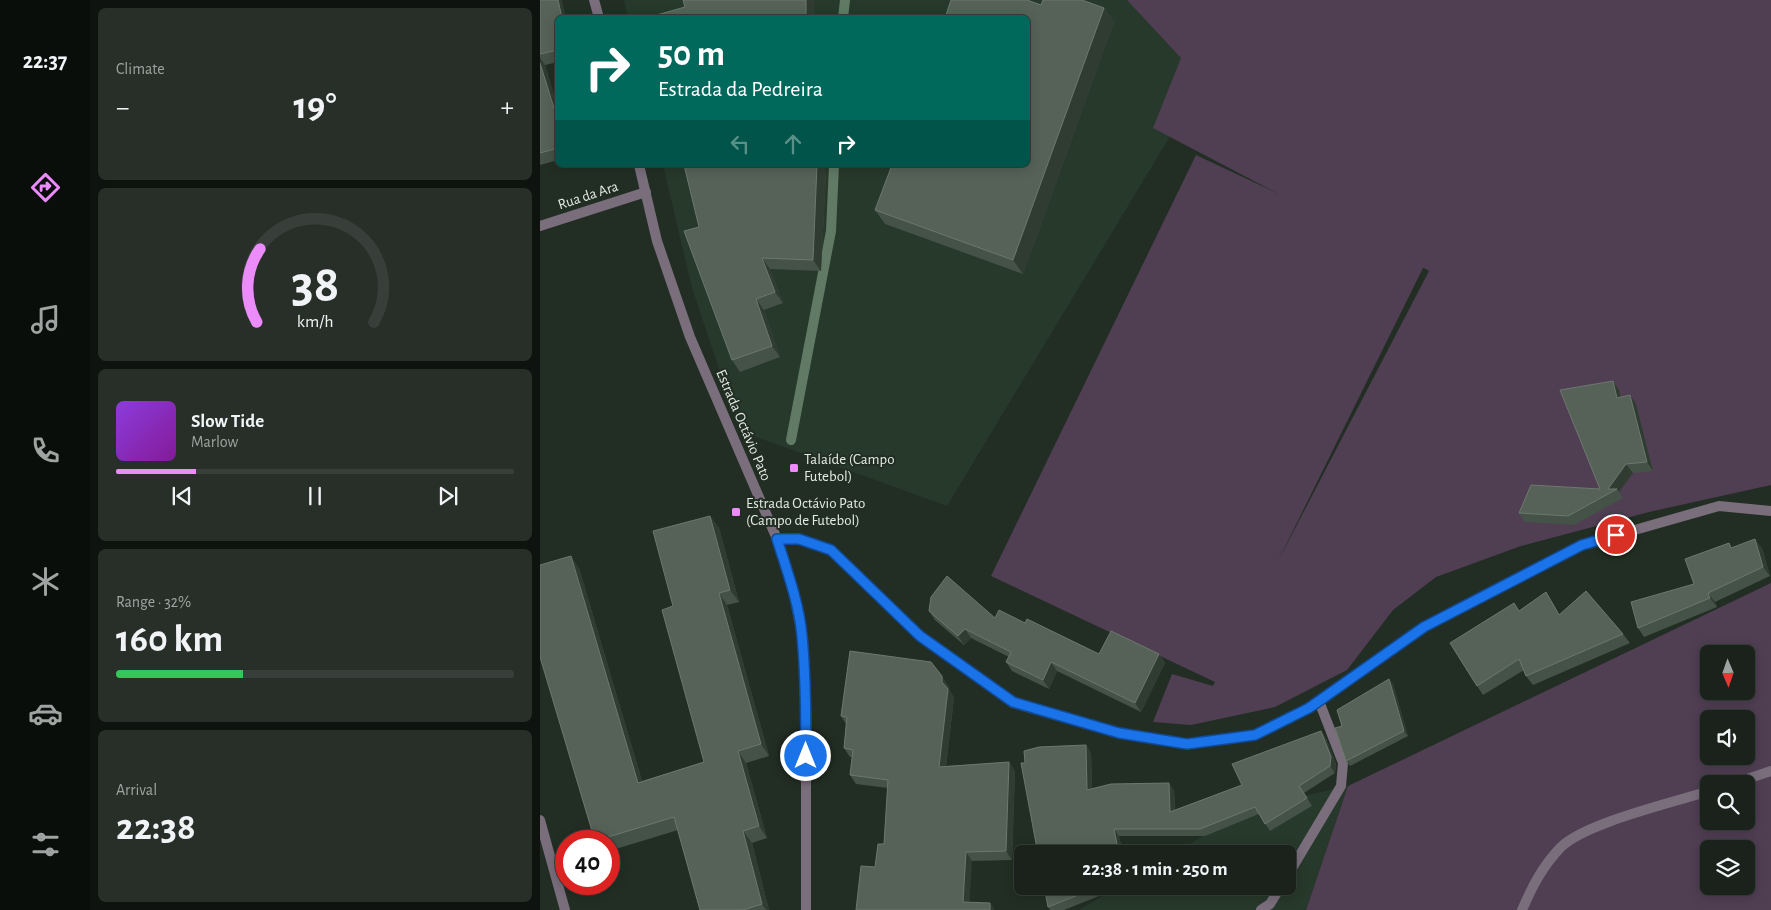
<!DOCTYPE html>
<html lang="en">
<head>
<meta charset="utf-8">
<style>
  :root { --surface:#1a221b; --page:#272f28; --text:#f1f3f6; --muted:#9fa4a3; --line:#383f3a; --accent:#ec8cfb }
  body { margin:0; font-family:"Alegreya Sans",sans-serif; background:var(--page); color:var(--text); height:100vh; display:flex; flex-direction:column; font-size:19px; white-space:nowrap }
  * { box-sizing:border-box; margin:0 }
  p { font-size:16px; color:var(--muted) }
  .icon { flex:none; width:28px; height:28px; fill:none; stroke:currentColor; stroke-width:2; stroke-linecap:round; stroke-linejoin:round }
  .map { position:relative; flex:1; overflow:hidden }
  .drawer { display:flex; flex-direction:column; gap:8px; padding:8px; background:#0e130f; width:450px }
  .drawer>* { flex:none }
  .top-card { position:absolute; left:15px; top:15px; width:475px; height:152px; border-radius:8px; box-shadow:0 2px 12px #0003,0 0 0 1px var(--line); background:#00695c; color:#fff; overflow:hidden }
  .needle { width:32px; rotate:178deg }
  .controls { position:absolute; left:1160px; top:645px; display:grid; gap:10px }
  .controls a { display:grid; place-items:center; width:55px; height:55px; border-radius:8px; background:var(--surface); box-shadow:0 2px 12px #0003,0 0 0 1px var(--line); font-size:25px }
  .speed { position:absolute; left:15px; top:830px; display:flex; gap:10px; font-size:25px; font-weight:700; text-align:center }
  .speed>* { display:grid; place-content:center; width:65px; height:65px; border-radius:50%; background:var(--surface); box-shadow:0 2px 12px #0003,0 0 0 1px var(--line); line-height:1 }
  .speed .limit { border:8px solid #d22; background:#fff; color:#111 }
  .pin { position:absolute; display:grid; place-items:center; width:42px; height:42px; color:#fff; margin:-21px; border:2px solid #fff; border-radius:50%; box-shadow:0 1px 5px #0007 }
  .me { position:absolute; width:55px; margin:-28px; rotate:0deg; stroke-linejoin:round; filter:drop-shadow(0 0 4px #0008) }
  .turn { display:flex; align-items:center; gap:18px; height:105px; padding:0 20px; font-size:22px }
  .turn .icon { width:65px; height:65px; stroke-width:2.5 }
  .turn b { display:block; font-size:35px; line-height:42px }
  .lanes { display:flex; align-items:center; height:48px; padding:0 20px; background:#0003; justify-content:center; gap:25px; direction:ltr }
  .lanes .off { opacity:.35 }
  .big { font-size:38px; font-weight:700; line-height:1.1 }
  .drawer .tile { flex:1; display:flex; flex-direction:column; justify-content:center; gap:8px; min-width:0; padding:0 18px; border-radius:8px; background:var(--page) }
  .drawer .dial { align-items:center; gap:0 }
  .dial svg { height:130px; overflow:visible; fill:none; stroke:var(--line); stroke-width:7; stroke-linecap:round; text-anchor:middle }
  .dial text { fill:var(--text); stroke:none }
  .song { display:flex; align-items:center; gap:15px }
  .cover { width:60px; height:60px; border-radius:8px; background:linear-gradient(135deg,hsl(270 70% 55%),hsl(290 70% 35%)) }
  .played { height:5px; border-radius:2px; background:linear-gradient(90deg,var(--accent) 20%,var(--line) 20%) }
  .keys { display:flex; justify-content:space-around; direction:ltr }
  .heat { display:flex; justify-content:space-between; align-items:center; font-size:28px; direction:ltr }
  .charge { height:8px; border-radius:4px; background:linear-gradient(90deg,#34c759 32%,var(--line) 0) }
  .trip { position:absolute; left:474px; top:845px; width:282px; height:50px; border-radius:8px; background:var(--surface); box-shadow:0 2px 12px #0003,0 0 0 1px var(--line); font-weight:700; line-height:50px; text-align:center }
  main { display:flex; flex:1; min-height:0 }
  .tab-bar { display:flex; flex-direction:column; width:90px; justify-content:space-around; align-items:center; background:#0a0e0b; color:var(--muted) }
  .tab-bar .icon { width:35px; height:35px }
  .tab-bar .active { color:var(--accent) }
  .tab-bar b { font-size:22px; color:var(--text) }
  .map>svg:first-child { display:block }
</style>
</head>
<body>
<main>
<nav class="tab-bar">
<b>22:37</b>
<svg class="icon active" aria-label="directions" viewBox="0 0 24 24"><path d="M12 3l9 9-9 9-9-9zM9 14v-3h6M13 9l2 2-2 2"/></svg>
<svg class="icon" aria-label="music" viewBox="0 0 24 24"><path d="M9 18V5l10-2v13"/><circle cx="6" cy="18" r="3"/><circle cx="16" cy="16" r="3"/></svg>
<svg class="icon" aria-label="phone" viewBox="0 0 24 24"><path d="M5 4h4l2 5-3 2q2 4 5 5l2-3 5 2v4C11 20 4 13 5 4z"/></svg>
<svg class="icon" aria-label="climate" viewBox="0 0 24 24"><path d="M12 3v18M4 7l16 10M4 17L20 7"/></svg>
<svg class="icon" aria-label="car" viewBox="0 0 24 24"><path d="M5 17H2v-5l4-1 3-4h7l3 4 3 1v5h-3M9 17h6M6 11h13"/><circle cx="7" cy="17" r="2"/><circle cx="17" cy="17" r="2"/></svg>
<svg class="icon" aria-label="filters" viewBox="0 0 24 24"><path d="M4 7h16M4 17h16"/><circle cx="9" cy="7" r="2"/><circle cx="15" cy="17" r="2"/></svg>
</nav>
<section class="drawer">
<div class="tile"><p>Climate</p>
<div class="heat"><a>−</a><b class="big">19°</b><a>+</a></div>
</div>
<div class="tile dial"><svg viewBox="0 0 100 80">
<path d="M14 69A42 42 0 1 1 86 69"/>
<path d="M14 69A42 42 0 0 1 16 24" stroke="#ec8cfb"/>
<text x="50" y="56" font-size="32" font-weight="700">38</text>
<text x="50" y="72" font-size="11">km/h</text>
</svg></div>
<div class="tile">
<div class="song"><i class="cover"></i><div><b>Slow Tide</b><p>Marlow</p></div></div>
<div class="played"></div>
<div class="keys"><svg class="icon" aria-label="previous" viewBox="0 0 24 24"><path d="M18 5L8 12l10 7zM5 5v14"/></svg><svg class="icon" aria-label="pause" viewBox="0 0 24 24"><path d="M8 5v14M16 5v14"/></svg><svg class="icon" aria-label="next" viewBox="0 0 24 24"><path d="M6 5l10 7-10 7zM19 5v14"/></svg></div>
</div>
<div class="tile"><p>Range · 32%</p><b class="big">160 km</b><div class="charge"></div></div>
<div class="tile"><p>Arrival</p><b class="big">22:38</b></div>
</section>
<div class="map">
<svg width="1231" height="910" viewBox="0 0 1231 910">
  <rect width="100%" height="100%" fill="#222e24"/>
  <path fill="#27392a" d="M84 0H689L675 62 407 506 200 431 152 288 123 165H488V18H88Z
    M750 783 759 797 808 786 766 910H539L579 886H748V854H633Z"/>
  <path fill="#503e53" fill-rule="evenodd" d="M587 0H1231V485L1109 512 981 546 896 577 853 610 807 670 735 707 651 725 613 722 632 674 673 686 675 682 451 576 656 155 737 193 613 128 641 58ZM884 268 889 271 737 563 883 268Z
    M1231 583V910H766L808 786ZM1169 654H1206V691H1169ZM1169 719H1206V756H1169ZM1169 784H1206V821H1169ZM1169 849H1206V886H1169Z"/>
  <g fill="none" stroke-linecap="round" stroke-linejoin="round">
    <path stroke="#617a65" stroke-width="10" d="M303 18 305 0
      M251 440 291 231 294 165"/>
    <path stroke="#7a6e7c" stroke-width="10" d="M1192 784 1231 771
      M748 875 801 786 803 763 779 701
      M721 910 730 904 741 886
      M982 910C992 887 1002 867 1020 848 1044 823 1132 803 1169 791"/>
    <path stroke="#7a6e7c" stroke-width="10" d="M0 226 106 192
      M237 539H259L291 550 380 636 473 703 579 733 647 744 715 735 769 708 884 627 1042 545 1179 506 1231 511
      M0 820 25 910"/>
    <path stroke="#7a6e7c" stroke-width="10" d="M54 0 59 18
      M99 165 117 241 150 337 237 539 254 594 262 635 266 701V910"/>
  </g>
  <path fill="#455247" d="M0 0 18 18V62L5 65 18 108V160L0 165Z
    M501 5 564 8 574 22 483 274 345 224 335 210Z
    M286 171 281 271 230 269 243 303 224 310 240 357 200 372 192 360 159 227Z
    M1073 381 1079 390 1081 397 1096 404 1113 471 1093 473 1079 492 1083 498 1034 525 985 522 979 513 1060 489Z
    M170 516 179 528 199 602 187 605 229 756 206 763 227 838 212 843 229 910H160L138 830 69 851V841H55L39 568 102 781 164 762 133 606Z
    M1189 543 1192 548H1222L1230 576 1175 602 1177 607 1104 637 1098 628 1154 584Z
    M1012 602 1020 615 1083 634 1090 643 993 685 986 676 984 670 943 695 937 686 979 611Z
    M389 611 455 618 485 623 559 654H619L625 663 601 712 517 671 509 689 472 671 466 662 469 657 431 638 424 645 395 620Z
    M849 679 853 684 868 736 810 766 806 761 802 726Z
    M408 685 409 689 414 698 406 766 469 762 475 771 472 860 432 861 316 910 335 867 344 844 348 788 316 784 310 775 312 757H310L304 748 306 724 301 716Z
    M781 731 786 739 796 764 795 773 764 793 772 806 730 831 719 814 665 836H579L583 854H498L551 752 552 789 634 790 635 810 702 785Z
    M504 886H584L524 910H510L508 907Z"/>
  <path fill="#303c32" d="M18 0H22L26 18H22Z
    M266 0H275L274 18H266Z
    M564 8 574 22 483 274 473 260Z
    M0 58 5 65 18 108V121L0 63Z
    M277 165H282L286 171 281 271 273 260Z
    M222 258 230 269 243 303 235 292Z
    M216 299 224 310 240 357 232 346Z
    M1073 381 1079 390 1083 407 1077 398Z
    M1090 395 1096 404 1113 471 1107 462Z
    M1086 464 1093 473 1079 492 1077 489H1068Z
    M170 516 179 528 199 602 190 590Z
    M1215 539 1222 548 1230 576 1223 567Z
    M31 556 39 568 106 795 98 783Z
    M1006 592 1012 602 1026 625 1019 615Z
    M179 593 187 605 229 756 221 744Z
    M1168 593 1175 602 1177 607 1170 598Z
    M425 629 431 638 424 645 418 636Z
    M619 654 625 663 601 712 595 703Z
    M511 662 517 671 509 689 503 680Z
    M402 676 408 685 409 689 414 698 405 775 399 767Z
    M849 679 853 684 868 736 864 731Z
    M781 731 786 739 796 764 795 773 790 766Z
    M546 745 551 752 552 797 547 790Z
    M198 751 206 763 227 838 219 826Z
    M469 762 475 771 472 860 466 851Z
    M629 783 634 790 635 819 630 812Z
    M574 829 579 836 583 854H579Z
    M203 831 212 843 229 910H226L222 904Z
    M426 852 432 861 429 910 423 902Z
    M450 903 455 910H450Z"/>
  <path fill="#566258" stroke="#6c786e" d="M0 0H18L22 18H18V50L0 54Z
    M143 0H266V18H106L145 7Z
    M411 0H487L501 5 503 0H542L564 8 473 260 335 210 352 165H488V18H405Z
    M0 63 18 121V148L0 153Z
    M144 165H277L273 260 222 258 235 292 216 299 232 346 192 360 144 231 159 227Z
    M1073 381 1077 398 1090 395 1107 462 1086 464 1068 489H1077L1028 516 979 513 991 485 1060 489 1020 390Z
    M170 516 190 590 179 593 221 744 198 751 219 826 203 831 222 904 203 910H160L134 817 55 841 0 657V565L31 556 98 783 164 762 122 610 133 606 113 531Z
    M1215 539 1223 567 1168 593 1170 598 1098 628 1091 602 1154 584 1145 559 1189 543 1191 548Z
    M407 576 455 618 459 610 485 623 487 619 559 654 571 631 619 654 595 703 511 662 503 680 466 662 471 652 425 629 418 636 389 611 391 597Z
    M1046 591 1083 634 986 676 979 659 937 686 910 643 974 603 979 611 1006 592 1019 615Z
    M310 651 391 662 402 676V682L408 689 399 767 469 762 466 851 426 852 423 902 450 903V910H316L321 866 335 867 338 844H344L348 780 310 775 313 750 304 748 307 717 301 716Z
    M849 679 864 731 806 761 795 728 802 726 797 710Z
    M781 731 791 757 790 766 759 786 767 798 725 824 715 807 660 829H574L579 854H498L481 763H485L484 751 499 747 546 745 547 790 571 784 629 783 630 812 702 785 692 764Z
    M504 886H561L508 907Z"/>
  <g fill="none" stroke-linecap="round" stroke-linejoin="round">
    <defs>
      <path id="route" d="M266 756C266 716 266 676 262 636 259 603 247 571 237 539H259L291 550 380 636 473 702 579 733 647 744 715 735 769 708 884 627 1042 545 1076 535"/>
    </defs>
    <use href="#route" stroke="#114b97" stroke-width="12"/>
    <use href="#route" stroke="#1a73e8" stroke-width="9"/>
  </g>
  <g fill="#ec8cfb" stroke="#222e24" stroke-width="2">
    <rect x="249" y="463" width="10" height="10" rx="2.5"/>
    <rect x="191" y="507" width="10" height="10" rx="2.5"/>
  </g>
  <g text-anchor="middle" stroke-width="4" stroke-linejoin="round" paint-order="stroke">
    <g font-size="15" fill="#e3ebe4" stroke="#222e24">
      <text transform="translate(48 195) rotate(-18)" y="5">Rua da Ara</text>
      <text transform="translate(204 425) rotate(67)" y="5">Estrada Octávio Pato</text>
    </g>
    <g font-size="15" fill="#e3ebe4" stroke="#222e24" text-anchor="start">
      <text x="264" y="464">Talaíde (Campo<tspan x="264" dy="17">Futebol)</tspan></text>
      <text x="206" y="508">Estrada Octávio Pato<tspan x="206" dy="17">(Campo de Futebol)</tspan></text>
    </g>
  </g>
</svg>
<div class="controls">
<a><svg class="needle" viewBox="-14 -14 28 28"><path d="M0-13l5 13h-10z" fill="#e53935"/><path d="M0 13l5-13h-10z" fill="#9fa4a3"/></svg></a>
<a><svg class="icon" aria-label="sound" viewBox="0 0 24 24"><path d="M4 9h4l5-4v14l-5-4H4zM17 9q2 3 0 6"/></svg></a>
<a><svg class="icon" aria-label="search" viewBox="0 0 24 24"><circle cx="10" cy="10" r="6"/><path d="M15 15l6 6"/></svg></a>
<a><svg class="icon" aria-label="layers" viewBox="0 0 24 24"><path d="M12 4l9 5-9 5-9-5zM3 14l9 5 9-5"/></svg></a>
</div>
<div class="speed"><div class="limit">40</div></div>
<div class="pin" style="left:1076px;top:535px;background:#d93025"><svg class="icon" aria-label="arrive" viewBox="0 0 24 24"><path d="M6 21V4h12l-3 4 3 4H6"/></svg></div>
<svg class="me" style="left:266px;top:756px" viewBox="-20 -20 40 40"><circle r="17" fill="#1a73e8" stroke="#fff" stroke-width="3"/><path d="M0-11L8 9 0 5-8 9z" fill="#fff"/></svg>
<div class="trip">22:38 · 1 min · 250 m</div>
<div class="top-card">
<div class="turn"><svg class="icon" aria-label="right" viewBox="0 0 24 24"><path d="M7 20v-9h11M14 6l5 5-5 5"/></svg><div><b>50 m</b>Estrada da Pedreira</div></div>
<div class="lanes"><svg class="icon off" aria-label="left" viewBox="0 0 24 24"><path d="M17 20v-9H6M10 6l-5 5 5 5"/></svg><svg class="icon off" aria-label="ahead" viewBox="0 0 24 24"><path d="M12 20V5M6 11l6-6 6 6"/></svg><svg class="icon" aria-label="right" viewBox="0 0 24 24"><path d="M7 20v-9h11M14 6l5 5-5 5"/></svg></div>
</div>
</div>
</main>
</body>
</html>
